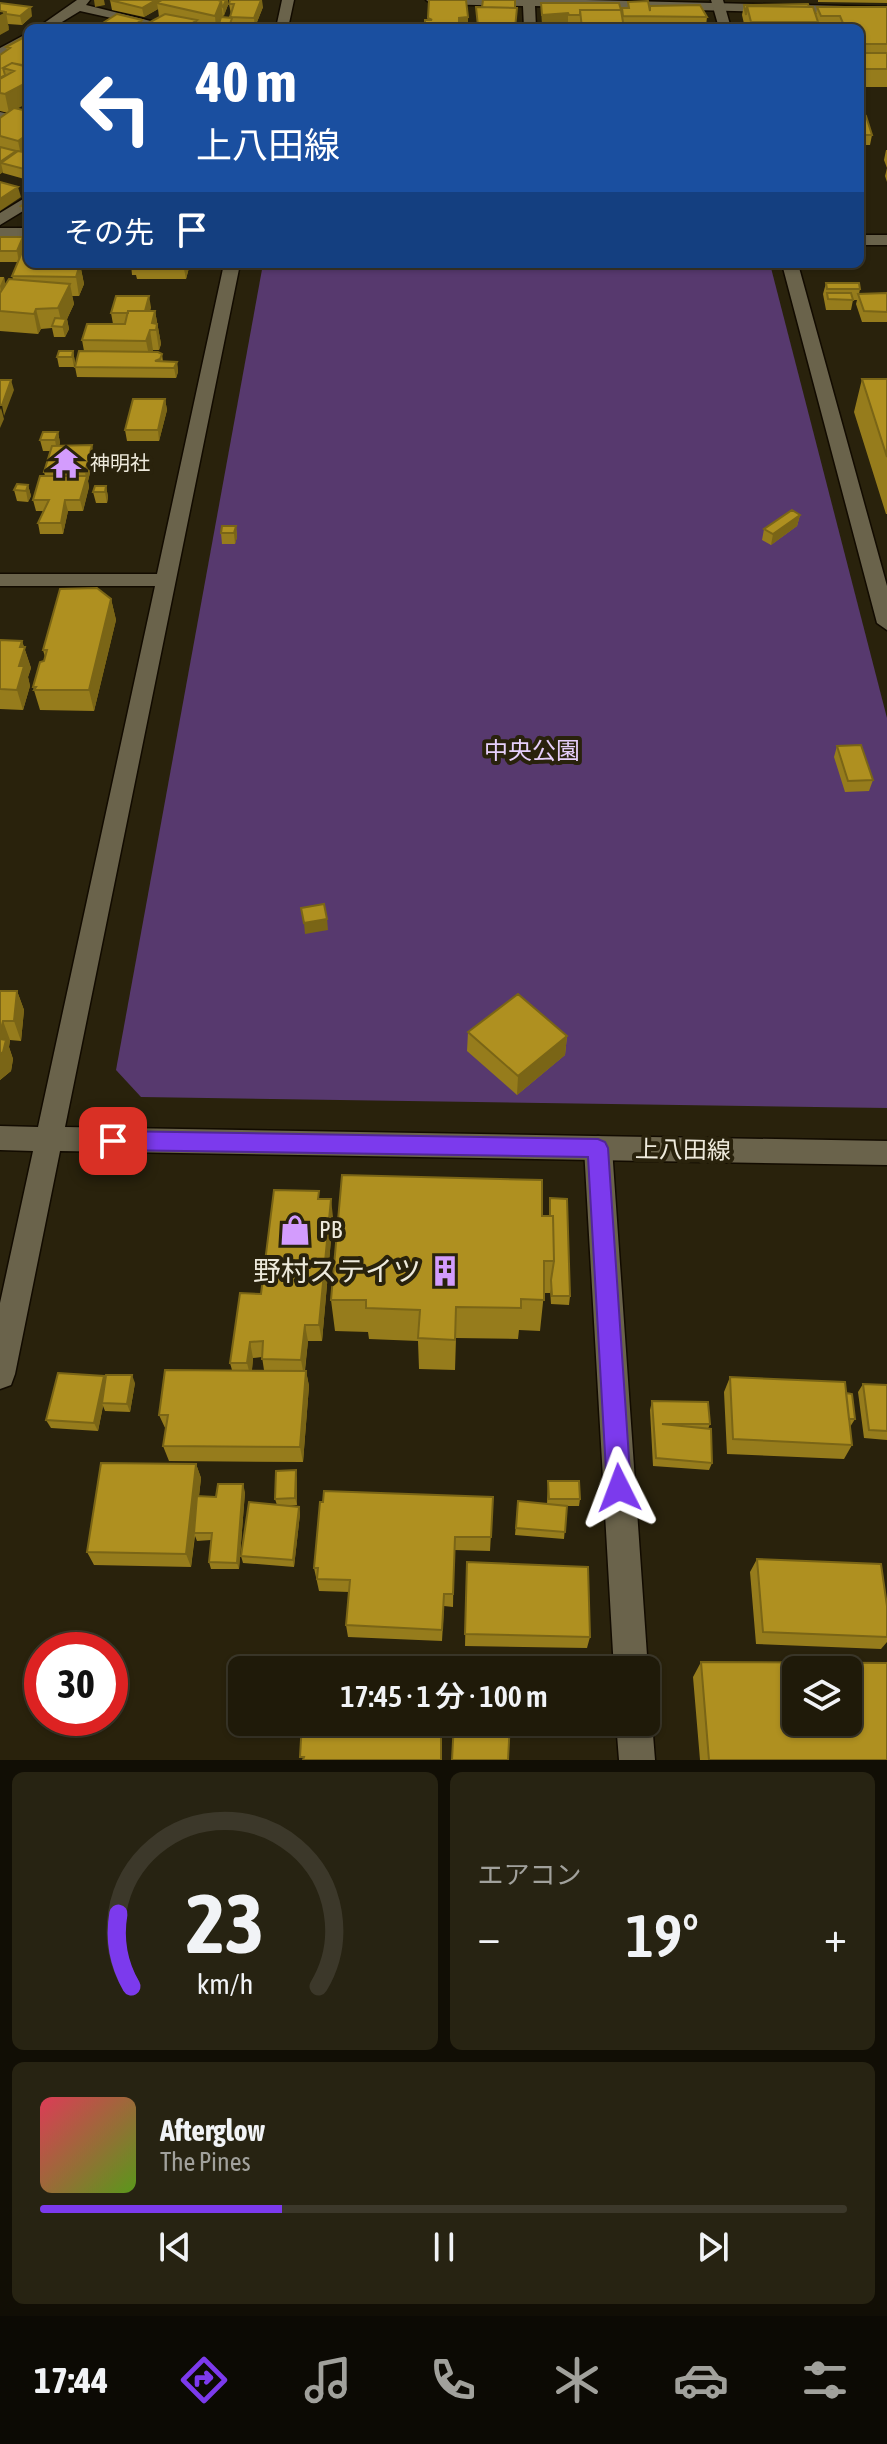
<!DOCTYPE html>
<html lang="ja">
<head>
<meta charset="utf-8">
<style>
  :root { --surface:#1f1a09; --page:#272312; --text:#f1f3f6; --muted:#a1a19c; --line:#3c382a; --accent:#7c3aed }
  body { margin:0; font-family:"Asap Condensed","Noto Sans JP",sans-serif; background:var(--page); color:var(--text); height:100vh; display:flex; flex-direction:column; font-size:30px; white-space:nowrap }
  * { box-sizing:border-box; margin:0 }
  p { font-size:26px; color:var(--muted) }
  .icon { flex:none; width:44px; height:44px; fill:none; stroke:currentColor; stroke-width:2; stroke-linecap:round; stroke-linejoin:round }
  .map { position:relative; height:1760px; overflow:hidden }
  .sheet { display:flex; flex-direction:column; gap:12px; padding:12px; background:#110e05; flex:1 }
  .sheet>* { flex:none }
  .banner { position:absolute; left:24px; top:24px; width:840px; height:244px; border-radius:12px; box-shadow:0 2px 6px #0004,0 0 0 2px var(--line); background:#1a4fa0; color:#fff; overflow:hidden }
  .controls { position:absolute; left:782px; top:1656px; display:grid; gap:16px }
  .controls a { display:grid; place-items:center; width:80px; height:80px; border-radius:12px; background:var(--surface); box-shadow:0 2px 6px #0004,0 0 0 2px var(--line); font-size:40px }
  .speed { position:absolute; left:24px; top:1632px; display:flex; gap:16px; font-size:40px; font-weight:700; text-align:center }
  .speed>* { display:grid; place-content:center; width:104px; height:104px; border-radius:50%; background:var(--surface); box-shadow:0 2px 6px #0004,0 0 0 2px var(--line); line-height:1 }
  .speed .limit { border:12px solid #d22; background:#fff; color:#111 }
  .pin { position:absolute; display:grid; place-items:center; width:68px; height:68px; color:#fff; margin:-34px; border-radius:16px; box-shadow:0 4px 12px #0006 }
  .me { position:absolute; width:88px; margin:-44px; rotate:357deg; stroke-linejoin:round; filter:drop-shadow(0 0 6px #0008) }
  .turn { display:flex; align-items:center; gap:28px; height:168px; padding:0 40px; font-size:36px }
  .turn .icon { width:104px; height:104px; stroke-width:2.5 }
  .turn b { display:block; font-size:56px; line-height:68px }
  .then { display:flex; align-items:center; height:76px; padding:0 40px; background:#0003; gap:16px; font-size:30px }
  .big { font-size:60px; font-weight:600; line-height:1.1 }
  .sheet .tile { flex:1; display:flex; flex-direction:column; justify-content:center; gap:12px; min-width:0; padding:0 28px; border-radius:12px; background:var(--page) }
  .sheet .dial { align-items:center; gap:0 }
  .dial svg { height:208px; overflow:visible; fill:none; stroke:var(--line); stroke-width:7; stroke-linecap:round; text-anchor:middle }
  .dial text { fill:var(--text); stroke:none }
  .song { display:flex; align-items:center; gap:24px }
  .cover { width:96px; height:96px; border-radius:12px; background:linear-gradient(135deg,hsl(350 70% 55%),hsl(90 70% 35%)) }
  .played { height:8px; border-radius:4px; background:linear-gradient(90deg,var(--accent) 30%,var(--line) 30%) }
  .keys { display:flex; justify-content:space-around; direction:ltr }
  .heat { display:flex; justify-content:space-between; align-items:center; font-size:44px; direction:ltr }
  .sheet .tiles { flex:1; display:grid; gap:12px; grid-template-columns:1fr 1fr }
  .tile:last-child { grid-column:span 2 }
  .trip { position:absolute; left:228px; top:1656px; width:432px; height:80px; border-radius:12px; background:var(--surface); box-shadow:0 2px 6px #0004,0 0 0 2px var(--line); font-weight:600; line-height:80px; text-align:center }
  .menu { display:flex; height:128px; justify-content:space-around; align-items:center; background:#0c0a04; color:var(--muted) }
  .menu .icon { width:56px; height:56px }
  .menu .active { color:var(--accent) }
  .menu b { font-size:36px; color:var(--text) }
  .map>svg:first-child { display:block }
</style>
</head>
<body>
<div class="map">
<svg width="887" height="1760" viewBox="0 0 887 1760">
  <rect width="100%" height="100%" fill="#29220c"/>
  <path fill="#57396e" d="M263 264H770L887 718V1108L141 1097 116 1070Z"/>
  <g fill="none" stroke-linecap="round" stroke-linejoin="round">
    <defs>
      <path id="minor" d="M77 0H90L86 5 179 28H156L80 11 52 28H37Z
        M426 0H586L887 7V15L535 6 536 28H524L523 6 432 4Z
        M28 33V42L0 58V48Z
        M0 112 28 118V126L0 120Z
        M28 196V208L0 225V213Z
        M0 228H28V238H0Z
        M860 235H887V245H860Z
        M598 1136 608 1139 612 1148 648 1670 646 1675V1670H614L584 1148 588 1139Z
        M646 1709 652 1722 655 1760H619L616 1722H646Z"/>
      <path id="tertiary" d="M282 0H294L288 28H276Z
        M711 0H723L731 28H719Z
        M224 264H240L65 1127 887 1141V1165L60 1151 15 1374 11 1385 0 1389V1303L33 1151 0 1150V1126L38 1127 155 586H0V574H157Z
        M782 264H798L887 586V630L877 623Z"/>
    </defs>
    <use href="#minor" stroke="#120b00" stroke-width="3"/>
    <use href="#tertiary" stroke="#120b00" stroke-width="3"/>
    <use href="#minor" fill="#6a634b" fill-rule="evenodd"/>
    <use href="#tertiary" fill="#6a634b" fill-rule="evenodd"/>
  </g>
  <path fill="#967c1c" fill-rule="evenodd" d="M110 0H228V5L223 17 230 18 231 14 229 4 263 7 255 27 95 28 142 20 143 26 159 17 158 9 144 17 112 10Z
    M818 0H887V3L818 2Z
    M628 2 650 11 707 17 706 26H624V28H579V25H568V22L542 25 541 3 621 10 628 8Z
    M0 3 32 16 22 25 8 24 9 30Z
    M744 5 809 7 816 15 817 7H887V87H860V28H745L742 15Z
    M28 35 17 109 28 111V180L3 173V172L0 174V118L8 113 0 111V55L7 50 6 47Z
    M860 118 872 135 870 145H860Z
    M886 150H887V182L885 176 887 168 884 160Z
    M28 201V217L23 216 21 206Z
    M0 237H23L28 264H80L84 284 79 296H72L74 304 67 319 69 329 65 337H54L52 328 41 329 38 334 0 331V277H4L5 285 13 279 12 276 18 262H0Z
    M92 264H122L121 268H93Z
    M131 264H190L186 279H137L136 275H132Z
    M730 264H753L742 270Z
    M826 283 860 289 859 294 887 293V322H862L856 304 857 300H853L851 310H826L823 294Z
    M151 307 150 311H155L161 344 159 350H153L152 352 162 354 163 362H177L178 372 176 378 77 377 75 367 84 351 82 340 125 324H113L111 313Z
    M73 351 75 362 74 367H59L57 357Z
    M862 379H887V514H886L854 412Z
    M165 399 167 410 159 441H127L125 430Z
    M58 432 60 443 59 446 94 456 88 481 89 487 83 511H68L63 534H40L38 523 43 511H36L33 500 45 476 44 472 50 451H43L40 440Z
    M28 485 31 496 28 502 17 501 14 490Z
    M106 486 108 497 107 503H96L93 492Z
    M800 515 797 526 771 545 762 540 764 529Z
    M236 526 237 537 235 544H222L221 533Z
    M111 599 116 620 94 711 40 710 33 687 44 661 45 657 43 650Z
    M0 640 22 641 31 668 28 677 30 686 23 710 0 709Z
    M837 746 873 780 869 791 845 792 834 757Z
    M0 991H17L24 1010 21 1041 10 1040 9 1047 13 1059 11 1071 0 1080Z
    M468 1032 567 1036 565 1055 517 1095 467 1051Z
    M550 1198 570 1296 569 1305 551 1304 550 1289V1293H544L540 1331 519 1330 518 1339 456 1338 455 1370 419 1369 418 1341 369 1339 368 1332 335 1331 331 1300 542 1216H549Z
    M320 1199 333 1217 322 1341H308L305 1371H306L309 1386 303 1462 169 1461 163 1446 166 1430 159 1415 232 1370 230 1363 261 1294ZM262 1357 264 1370H252L253 1358Z
    M730 1377 846 1393 855 1419 850 1427 852 1445 844 1459 727 1454 724 1392Z
    M105 1378 135 1383 130 1412 105 1411 103 1406 98 1431 51 1428 46 1420Z
    M863 1384 887 1385V1440L864 1438 858 1392Z
    M652 1401 710 1424 708 1429 712 1463 709 1470 653 1466 650 1410Z
    M196 1464 201 1478 199 1496 216 1497 245 1492 239 1569H211L209 1562 211 1540 197 1541 195 1536 191 1567 94 1565 87 1552Z
    M297 1478V1505L287 1506 299 1507 300 1514 294 1567 243 1563 241 1556 277 1505 275 1499Z
    M548 1481 580 1499 579 1506H567L564 1539 515 1535 518 1501 547 1504Z
    M493 1497 490 1551 454 1550 453 1607 444 1606 442 1641 348 1637 346 1625 349 1592 319 1591 314 1568Z
    M757 1559 887 1606V1642L881 1649 756 1644 750 1572Z
    M467 1562 590 1637 587 1648 465 1646Z
    M701 1662 887 1760H700L693 1677Z"/>
  <path fill="#7a6516" d="M94 0H104L105 5 95 7Z
    M156 0H161L157 3 158 9 144 17 142 8Z
    M226 0H228V5L224 16 223 7Z
    M261 0H262L263 7 255 27 254 18Z
    M221 1 223 18 219 24V28H216L215 16Z
    M31 7 32 16 22 25 20 16Z
    M6 12 9 30 0 35V15Z
    M568 13V22L542 25V15Z
    M468 17V26L459 28V18Z
    M142 20 143 28H129Z
    M197 20 198 28H185Z
    M28 82V103L9 113 5 94Z
    M28 134V152L22 150 23 159 22 160 18 141Z
    M16 151 18 161 1 163 3 172 0 174V162Z
    M18 187 21 197 0 211V199Z
    M23 237 25 247 19 262 17 251Z
    M80 264 84 284 79 296 76 277Z
    M183 264H190L186 279Z
    M743 264H753L742 270Z
    M4 277 6 288 2 297 0 286Z
    M70 284 74 304 67 319 69 329 65 337 58 308Z
    M149 296 151 307 146 324 145 313Z
    M36 309 41 329 38 334 34 314Z
    M155 311 161 344 159 350 156 330 152 323Z
    M150 330 153 350 150 361 146 341Z
    M73 351 75 362 74 367 72 357Z
    M177 362 178 372 176 378 174 368Z
    M11 380 14 390 4 416 2 405Z
    M165 399 167 410 159 441 158 430Z
    M1 408 4 419 0 428V410Z
    M58 432 60 443 57 451 55 440Z
    M92 445 94 456 88 481 89 487 83 511 80 500 86 478 85 472Z
    M28 485 31 496 28 502 26 491Z
    M106 486 108 497 107 503 105 492Z
    M65 500 68 511 63 534 61 523Z
    M800 515 797 526 771 545 773 534Z
    M236 526 237 537 235 544 234 533Z
    M111 599 116 620 94 711 89 690Z
    M22 641 31 668 28 677 30 686 23 710 17 690 20 647Z
    M327 919 328 930 305 934 304 923Z
    M17 991 24 1010 21 1041 14 1021Z
    M3 1021 10 1040 9 1047 13 1059 11 1071 0 1080V1033Z
    M567 1036 565 1055 517 1095 518 1076Z
    M331 1199 333 1217 322 1341 319 1325Z
    M305 1325 308 1341 304 1376 301 1360Z
    M250 1342 253 1358 251 1379 247 1363Z
    M306 1371 309 1386 303 1462 300 1447Z
    M132 1375 135 1383 130 1412 127 1404Z
    M104 1376 108 1384 102 1403 103 1406 98 1431 94 1423Z
    M196 1464 201 1478 191 1567 186 1554Z
    M296 1470 297 1478V1505L295 1498Z
    M243 1484 245 1492 239 1569 237 1563Z
    M299 1507 300 1514 294 1567 293 1560Z"/>
  <path fill="#af9020" stroke="#7a6516" stroke-width="2" fill-rule="evenodd" d="M110 0H156L142 8Z
    M162 0H218L221 1 215 16 157 3Z
    M218 0H226L223 7 222 6 221 1Z
    M230 0H261L254 18 230 17 234 4H229Z
    M429 0H466L468 17 459 18V28H425V20H432L428 18Z
    M483 0H515V8L482 7Z
    M648 1 650 11V6L700 5 707 17 623 16 622 8H629L628 2Z
    M0 3 31 7 20 16 6 14V12L0 11Z
    M541 3H619L621 10H580V15H569L568 13 542 15Z
    M808 4 809 7 747 6 746 15 744 5Z
    M747 6 813 7 818 22H751Z
    M476 7 517 8 515 28H461V26H478Z
    M817 7H887V44H860V28H845L840 16H821Z
    M580 10H621L624 28H582Z
    M117 14 142 20 129 28H95Z
    M165 14 197 20 185 28H139Z
    M221 17 232 18 230 24H219Z
    M50 24 69 28H41Z
    M770 24 835 25 837 28H771Z
    M28 35V62L22 65 12 63 3 68 5 75 0 78V55L10 48 6 47Z
    M860 53H887V69H860Z
    M12 63 28 67V82L5 94 0 93V79L14 71 3 68Z
    M14 108 28 111V134L18 141 0 136V118Z
    M866 116 872 135H860V118Z
    M0 147 16 151 0 162Z
    M18 151 28 153V170L1 163Z
    M0 182 18 187 0 199Z
    M28 201V208L21 206Z
    M0 237H23L17 251H0Z
    M25 245H28V264H80L76 277 12 276Z
    M9 279 70 284 58 308 36 309 34 314 0 311V293Z
    M826 283H859L860 289H827Z
    M827 293H851L853 300 828 299Z
    M887 293V312L864 311 858 294Z
    M116 296H149L145 311H128V313H111Z
    M128 311H155L152 323 157 324 156 330H150L146 341 82 340 87 324H125Z
    M55 318 66 319 63 327 52 326Z
    M59 351H73L72 357H57Z
    M79 351 158 352 162 354 160 359 155 361 177 362 174 368 75 367Z
    M862 379H887V457Z
    M0 380H11L2 405H0Z
    M133 399H165L158 430H125Z
    M43 432H58L55 440H40Z
    M92 445 85 472H44L52 446Z
    M40 476H87L80 500H65L61 523H38L49 500H33Z
    M17 484 28 485 26 491 14 490Z
    M95 486H106L105 492H93Z
    M792 510 800 515 773 534 764 529Z
    M222 526H236L234 533H221Z
    M97 588 111 599 89 690H34L36 687H33L40 662 44 661 47 650H43L60 589Z
    M0 640 22 641 20 647H25L19 666H24L17 690 0 689Z
    M861 745 873 780 848 781 837 746Z
    M324 904 327 919 304 923 301 908Z
    M0 991H17L14 1021H3L0 1033Z
    M518 994 567 1036 518 1076 468 1032Z
    M0 1039 6 1040 3 1052 0 1054Z
    M342 1175 542 1180V1216H553L554 1261H544V1300L521 1299V1308L456 1307 455 1340 418 1338 420 1310 366 1308V1300H331Z
    M274 1190 319 1191 318 1199H331L319 1325H305L301 1360 262 1359 263 1341 250 1342 247 1363H230L240 1293 261 1294Z
    M550 1198 567 1199 570 1296H552L551 1280 554 1261 553 1216H550Z
    M165 1370 306 1371 300 1447 163 1446 168 1415H159Z
    M58 1373 104 1376 94 1423 46 1420Z
    M106 1375H132L127 1404 102 1403Z
    M730 1377 845 1382 852 1445 733 1439Z
    M863 1384 887 1385V1431L869 1430Z
    M846 1393 852 1394 855 1419H849Z
    M652 1401 708 1402 710 1424H662L711 1429 712 1463 656 1458Z
    M101 1463 196 1464 186 1554 87 1552Z
    M296 1470 295 1498 275 1499 276 1471Z
    M548 1481H579L580 1499H549Z
    M218 1484H243L237 1563 209 1562 212 1533H194L197 1496 216 1497Z
    M324 1491 493 1497 491 1537H455L453 1594H444L442 1630 346 1625 350 1580 317 1579 318 1568H314L320 1502H323Z
    M518 1501 567 1506 565 1532 516 1528Z
    M249 1502 299 1507 293 1560 241 1556Z
    M757 1559 881 1564 887 1606V1637L763 1632Z
    M467 1562 588 1567 590 1637 465 1634Z
    M701 1662 887 1663V1760H709ZM796 1670H848V1722H796Z
    M394 1664V1670H347V1665Z
    M302 1722H441V1760H303L304 1757H300Z
    M454 1722H510L508 1760H452Z"/>
  <path fill="#7c3aed" stroke="#51269a" stroke-width="2" d="M113 1131 598 1139 605 1142 608 1148 631 1488 628 1496 619 1500 611 1496 607 1488 588 1157 113 1150 106 1147 103 1141 106 1134Z"/>
  <defs>
    <symbol id="temple-bare" viewBox="-9 -9 18 18"><path d="M0-6L5-2H3V0L6.5 2.5H4V6H1.5V3h-3V6H-4V2.5H-6.5L-3 0V-2H-5Z" fill="#d39cfd" stroke="#29220c" stroke-width="2.5" paint-order="stroke"/></symbol>
    <symbol id="shop-bare" viewBox="-9 -9 18 18"><path d="M-5-2.5h2.3a2.7 3.5 0 0 1 5.4 0H5L5.5 6h-11ZM-1.5-2.5h3a1.5 2.3 0 0 0-3 0Z" fill="#d39cfd" stroke="#29220c" stroke-width="2.5" paint-order="stroke"/></symbol>
    <symbol id="building-bare" viewBox="-9 -9 18 18"><path d="M-4-6H4V6H1V3H-1V6H-4ZM-2.5-4.3h1.7v1.8h-1.7ZM.8-4.3h1.7v1.8H.8ZM-2.5-1h1.7V.8h-1.7ZM.8-1h1.7V.8H.8Z" fill="#d39cfd" stroke="#29220c" stroke-width="2.5" paint-order="stroke"/></symbol>
  </defs>
  <g fill-rule="evenodd">
    <use href="#temple-bare" x="44" y="441" width="44" height="44"/>
    <use href="#shop-bare" x="273" y="1208" width="44" height="44"/>
    <use href="#building-bare" x="423" y="1249" width="44" height="44"/>
  </g>
  <g text-anchor="middle" stroke-width="8" stroke-linejoin="round" paint-order="stroke">
    <g font-size="20" fill="#eeeadc" stroke="#29220c" text-anchor="start">
      <text x="90" y="470">神明社</text>
    </g>
    <g font-size="24" fill="#e6cffa" stroke="#29220c">
      <text x="532" y="759">中央公園</text>
    </g>
    <g font-size="24" fill="#eeeadc" stroke="#29220c">
      <text transform="translate(683 1150) rotate(1)" y="8">上八田線</text>
    </g>
    <g font-size="24" fill="#eeeadc" stroke="#29220c" text-anchor="start">
      <text x="319" y="1238">PB</text>
    </g>
    <g font-size="28" fill="#eeeadc" stroke="#29220c" text-anchor="end">
      <text x="421" y="1281">野村ステイツ</text>
    </g>
  </g>
</svg>
<div class="controls">
<a><svg class="icon" aria-label="layers" viewBox="0 0 24 24"><path d="M12 4l9 5-9 5-9-5zM3 14l9 5 9-5"/></svg></a>
</div>
<div class="speed"><div class="limit">30</div></div>
<div class="pin" style="left:113px;top:1141px;background:#d93025"><svg class="icon" aria-label="arrive" viewBox="0 0 24 24"><path d="M6 21V4h12l-3 4 3 4H6"/></svg></div>
<svg class="me" style="left:619px;top:1488px" viewBox="-20 -20 40 40"><path d="M0-17L14 15 0 8-14 15z" fill="#7c3aed" stroke="#fff" stroke-width="4"/></svg>
<div class="trip">17:45 · 1 分 · 100 m</div>
<div class="banner">
<div class="turn"><svg class="icon" aria-label="left" viewBox="0 0 24 24"><path d="M17 20v-9H6M10 6l-5 5 5 5"/></svg><div><b>40 m</b>上八田線</div></div>
<div class="then">その先<svg class="icon" aria-label="arrive" viewBox="0 0 24 24"><path d="M6 21V4h12l-3 4 3 4H6"/></svg></div>
</div>
</div>
<section class="sheet">
<div class="tiles">
<div class="tile dial"><svg viewBox="0 0 100 80">
<path d="M14 69A42 42 0 1 1 86 69"/>
<path d="M14 69A42 42 0 0 1 9 41" stroke="#7c3aed"/>
<text x="50" y="56" font-size="32" font-weight="700">23</text>
<text x="50" y="72" font-size="11">km/h</text>
</svg></div>
<div class="tile"><p>エアコン</p>
<div class="heat"><a>−</a><b class="big">19°</b><a>+</a></div>
</div>
<div class="tile">
<div class="song"><i class="cover"></i><div><b>Afterglow</b><p>The Pines</p></div></div>
<div class="played"></div>
<div class="keys"><svg class="icon" aria-label="previous" viewBox="0 0 24 24"><path d="M18 5L8 12l10 7zM5 5v14"/></svg><svg class="icon" aria-label="pause" viewBox="0 0 24 24"><path d="M8 5v14M16 5v14"/></svg><svg class="icon" aria-label="next" viewBox="0 0 24 24"><path d="M6 5l10 7-10 7zM19 5v14"/></svg></div>
</div>
</div>
</section>
<nav class="menu">
<b>17:44</b>
<svg class="icon active" aria-label="directions" viewBox="0 0 24 24"><path d="M12 3l9 9-9 9-9-9zM9 14v-3h6M13 9l2 2-2 2"/></svg>
<svg class="icon" aria-label="music" viewBox="0 0 24 24"><path d="M9 18V5l10-2v13"/><circle cx="6" cy="18" r="3"/><circle cx="16" cy="16" r="3"/></svg>
<svg class="icon" aria-label="phone" viewBox="0 0 24 24"><path d="M5 4h4l2 5-3 2q2 4 5 5l2-3 5 2v4C11 20 4 13 5 4z"/></svg>
<svg class="icon" aria-label="climate" viewBox="0 0 24 24"><path d="M12 3v18M4 7l16 10M4 17L20 7"/></svg>
<svg class="icon" aria-label="car" viewBox="0 0 24 24"><path d="M5 17H2v-5l4-1 3-4h7l3 4 3 1v5h-3M9 17h6M6 11h13"/><circle cx="7" cy="17" r="2"/><circle cx="17" cy="17" r="2"/></svg>
<svg class="icon" aria-label="filters" viewBox="0 0 24 24"><path d="M4 7h16M4 17h16"/><circle cx="9" cy="7" r="2"/><circle cx="15" cy="17" r="2"/></svg>
</nav>
</body>
</html>
